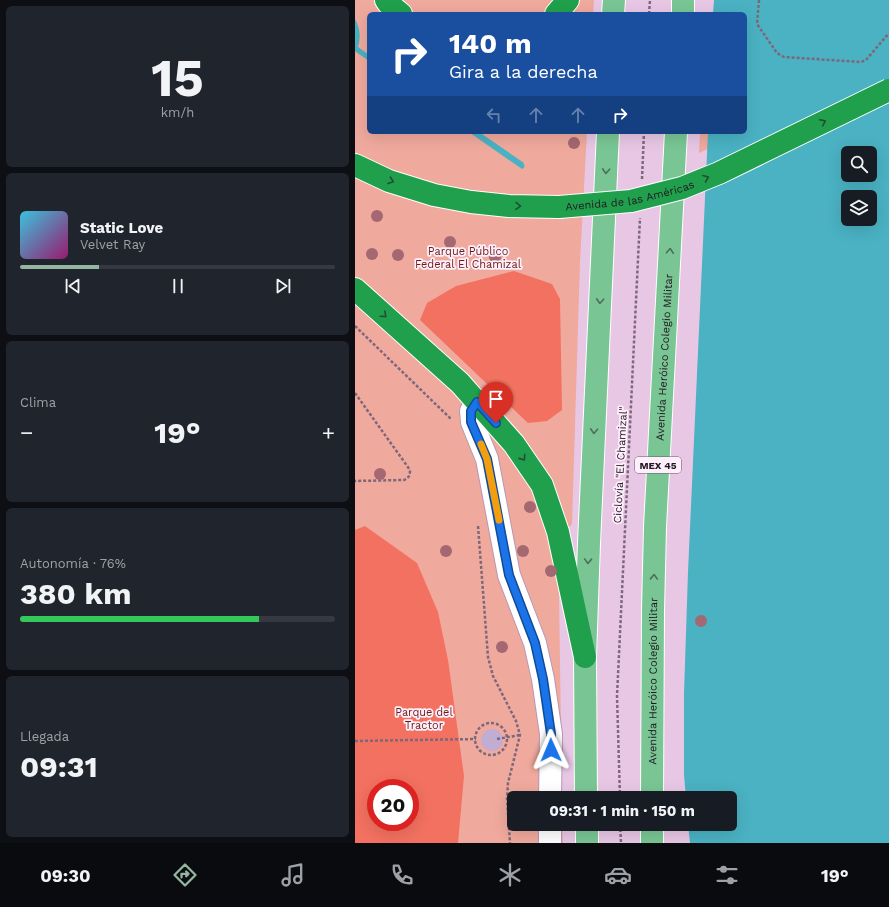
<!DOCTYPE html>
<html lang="es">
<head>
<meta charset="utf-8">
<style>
  :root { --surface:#171b24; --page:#20242c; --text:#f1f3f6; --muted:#9ea1a6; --line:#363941; --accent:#94b5a0 }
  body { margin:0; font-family:"Work Sans",sans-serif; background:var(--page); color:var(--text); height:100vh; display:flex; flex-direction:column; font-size:15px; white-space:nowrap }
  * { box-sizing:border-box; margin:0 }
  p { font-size:13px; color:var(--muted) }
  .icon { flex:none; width:22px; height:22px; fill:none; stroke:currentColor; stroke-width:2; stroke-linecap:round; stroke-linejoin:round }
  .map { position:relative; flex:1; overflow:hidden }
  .side { display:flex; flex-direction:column; gap:6px; padding:6px; background:#0d0f14; width:355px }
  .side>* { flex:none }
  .hud { position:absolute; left:12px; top:12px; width:380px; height:122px; border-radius:6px; box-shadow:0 4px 16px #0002; background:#1a4fa0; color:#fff; overflow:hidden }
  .buttons { position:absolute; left:486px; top:146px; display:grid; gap:8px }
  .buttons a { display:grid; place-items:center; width:36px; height:36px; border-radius:6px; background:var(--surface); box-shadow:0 4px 16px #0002; font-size:20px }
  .speed { position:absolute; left:12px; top:779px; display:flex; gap:8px; font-size:20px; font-weight:700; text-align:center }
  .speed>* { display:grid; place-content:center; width:52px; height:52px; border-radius:50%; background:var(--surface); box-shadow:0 4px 16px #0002; line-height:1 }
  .speed .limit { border:6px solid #d22; background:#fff; color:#111 }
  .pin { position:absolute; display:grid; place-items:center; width:34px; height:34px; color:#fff; margin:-41px -17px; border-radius:50% 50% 50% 0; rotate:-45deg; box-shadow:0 0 4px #0007 }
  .pin .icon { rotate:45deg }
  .me { position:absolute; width:44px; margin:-22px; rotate:359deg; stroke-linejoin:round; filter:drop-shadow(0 0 3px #0008) }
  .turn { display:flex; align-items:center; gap:14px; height:84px; padding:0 16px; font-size:18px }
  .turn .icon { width:52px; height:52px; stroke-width:2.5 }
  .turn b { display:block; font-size:28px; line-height:34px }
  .lanes { display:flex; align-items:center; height:38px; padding:0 16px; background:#0003; justify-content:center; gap:20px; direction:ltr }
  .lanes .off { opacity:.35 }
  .big { font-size:30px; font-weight:700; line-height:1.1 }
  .side .tile { flex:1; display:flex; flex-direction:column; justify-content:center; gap:6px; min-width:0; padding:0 14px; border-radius:6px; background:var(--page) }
  .side .dial { align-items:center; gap:0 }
  .dial b { font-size:52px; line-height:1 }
  .song { display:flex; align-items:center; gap:12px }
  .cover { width:48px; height:48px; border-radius:6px; background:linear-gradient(135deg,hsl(190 70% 55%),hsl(320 70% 35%)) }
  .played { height:4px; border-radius:2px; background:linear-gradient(90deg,var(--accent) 25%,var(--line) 25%) }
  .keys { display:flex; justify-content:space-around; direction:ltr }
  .heat { display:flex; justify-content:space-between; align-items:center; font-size:22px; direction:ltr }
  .charge { height:6px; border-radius:3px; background:linear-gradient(90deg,#34c759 76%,var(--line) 0) }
  .trip { position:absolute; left:152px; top:791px; width:230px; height:40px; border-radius:6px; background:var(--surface); box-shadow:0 4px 16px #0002; font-weight:700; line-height:40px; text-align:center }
  .dock { display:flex; height:64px; justify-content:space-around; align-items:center; background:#090b0e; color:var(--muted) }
  .dock .icon { width:28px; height:28px }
  .dock .on { color:var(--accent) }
  .dock b { font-size:18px; color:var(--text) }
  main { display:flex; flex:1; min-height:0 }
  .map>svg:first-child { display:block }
</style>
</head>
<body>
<main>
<section class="side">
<div class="tile dial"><b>15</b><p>km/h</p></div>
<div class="tile">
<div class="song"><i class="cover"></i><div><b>Static Love</b><p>Velvet Ray</p></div></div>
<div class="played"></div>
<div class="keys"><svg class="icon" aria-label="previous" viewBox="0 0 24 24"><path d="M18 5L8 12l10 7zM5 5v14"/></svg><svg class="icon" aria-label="pause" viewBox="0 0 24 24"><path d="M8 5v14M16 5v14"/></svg><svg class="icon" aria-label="next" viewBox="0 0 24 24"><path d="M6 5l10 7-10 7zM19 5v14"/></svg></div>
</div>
<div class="tile"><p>Clima</p>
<div class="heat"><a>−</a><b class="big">19°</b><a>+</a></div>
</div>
<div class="tile"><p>Autonomía · 76%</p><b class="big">380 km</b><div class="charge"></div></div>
<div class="tile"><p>Llegada</p><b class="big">09:31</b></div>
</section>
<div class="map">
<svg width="534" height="843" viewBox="0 0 534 843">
  <rect width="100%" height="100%" fill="#e8c7e5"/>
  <path fill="#f0a99d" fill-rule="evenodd" d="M0 0H239L238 14H14V132H232L225 262 217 524 197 545 204 594 207 798H159V824H207L208 843H0ZM21 788H55V822H21Z
    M345 132H389L344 153Z"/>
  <path fill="#f37160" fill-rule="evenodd" d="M159 271 197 284 205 299 207 410 192 421 173 423 65 320 72 303 101 286Z
    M10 526 62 563 83 612 93 660 109 776 103 843H0V530ZM21 788H55V822H21Z"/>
  <path fill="#4ab2c3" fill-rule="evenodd" d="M359 0H534V843H335L333 824H375V798H331L329 775V694L333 572 353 132H390V14H358ZM493 153H515V175H493ZM493 197H515V219H493Z
    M0 19C5 28 6 37 3 47L14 55V58L1 49 0 51Z
    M118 132H124L169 163 167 166Z"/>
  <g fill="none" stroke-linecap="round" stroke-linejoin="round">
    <path stroke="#4ab2c3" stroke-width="5" d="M1 49 14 58
      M118 132 167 166"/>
  </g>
  <path fill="#c1add1" d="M126 740a11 11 0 1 1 22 0a11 11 0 1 1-22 0Z"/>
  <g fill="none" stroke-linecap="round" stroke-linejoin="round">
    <defs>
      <path id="minor" d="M122 402 116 411 117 422 132 459 154 575 180 643 188 679 196 734 195 798
        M195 843V824"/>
      <g id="major">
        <path d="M258 14 259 0"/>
        <path d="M328 14V0"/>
        <path d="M231 798 230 657 234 543 253 132"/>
        <path id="s1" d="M297 798 298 610 300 527 321 132"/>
        <path d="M232 824V843"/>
        <path d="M297 824V843"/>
      </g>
      <path id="highway" d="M31 0 33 3 46 14
        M201 14 213 0
        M0 165 34 181 79 195 116 202 154 206 204 207
        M0 289 105 383 159 444 187 485 203 532 230 657"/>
    </defs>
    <use href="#minor" stroke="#b797b4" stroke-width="24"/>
    <use href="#major" stroke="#fff" stroke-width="24"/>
    <use href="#highway" stroke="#fff" stroke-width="24"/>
    <path stroke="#7d687b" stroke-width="2.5" stroke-dasharray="3 2" stroke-linecap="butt" d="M404 0 402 24 422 53 429 57 506 62 511 60 534 33
      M294 14 295 0
      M287 179 289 132
      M0 326 96 419
      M0 393 55 470C55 475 54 478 49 480L0 481
      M123 526 133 657 138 676 161 721 165 735 153 783 152 799 155 843
      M120 739a16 16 0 1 1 32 0a16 16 0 1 1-32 0Z
      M142 739 165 735
      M0 741 121 739
      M265 798 262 696 285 218
      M265 824 266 843"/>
    <use href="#minor" stroke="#fff" stroke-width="22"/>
    <use href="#major" stroke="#79c694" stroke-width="22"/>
    <use href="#highway" stroke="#20a04c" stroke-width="22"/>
    <defs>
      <g id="highway-bridge">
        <path id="s2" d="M204 207 276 201 327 188 364 173 534 90"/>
      </g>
    </defs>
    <use href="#highway-bridge" stroke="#fff" stroke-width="24" stroke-linecap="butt"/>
    <use href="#highway-bridge" stroke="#20a04c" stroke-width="22"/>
  </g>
  <g fill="#a46872">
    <circle cx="219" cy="143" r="6"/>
    <circle cx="22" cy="216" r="6"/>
    <circle cx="95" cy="242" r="6"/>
    <circle cx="17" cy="254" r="6"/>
    <circle cx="43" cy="255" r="6"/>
    <circle cx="140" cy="257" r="6"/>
    <circle cx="25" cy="474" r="6"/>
    <circle cx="175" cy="507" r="6"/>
    <circle cx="91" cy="551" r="6"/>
    <circle cx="168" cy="551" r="6"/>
    <circle cx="196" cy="571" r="6"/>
    <circle cx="346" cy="621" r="6"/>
    <circle cx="147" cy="647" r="6"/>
  </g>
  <defs><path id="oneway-chevron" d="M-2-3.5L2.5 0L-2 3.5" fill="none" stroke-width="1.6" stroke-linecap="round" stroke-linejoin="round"/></defs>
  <g stroke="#224e33">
    <use href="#oneway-chevron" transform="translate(468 122) rotate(-26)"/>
    <use href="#oneway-chevron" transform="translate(351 178) rotate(-22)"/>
    <use href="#oneway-chevron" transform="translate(36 181) rotate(20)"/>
    <use href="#oneway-chevron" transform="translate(163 206) rotate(2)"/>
    <use href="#oneway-chevron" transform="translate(29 315) rotate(42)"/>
    <use href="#oneway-chevron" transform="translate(168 458) rotate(55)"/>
  </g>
  <g stroke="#4e6e5b">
    <use href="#oneway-chevron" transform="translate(251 171) rotate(93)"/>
    <use href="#oneway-chevron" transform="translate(315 251) rotate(-87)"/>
    <use href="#oneway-chevron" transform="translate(245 301) rotate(93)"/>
    <use href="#oneway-chevron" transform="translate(239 431) rotate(93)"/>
    <use href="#oneway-chevron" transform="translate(233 561) rotate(92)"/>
    <use href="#oneway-chevron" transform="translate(299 577) rotate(-88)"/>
  </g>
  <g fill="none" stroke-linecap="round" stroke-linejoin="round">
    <defs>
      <path id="route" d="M141 423 122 402 116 411V422L132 459 154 575 180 643 188 679 196 734V750"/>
    </defs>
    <use href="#route" stroke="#114b97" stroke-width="10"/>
    <use href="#route" stroke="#1a73e8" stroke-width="7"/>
    <path stroke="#f59e0b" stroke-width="7" d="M126 444 132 459 144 520"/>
  </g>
  <g text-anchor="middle" stroke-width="3.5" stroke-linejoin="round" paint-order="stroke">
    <rect fill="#fdeffb" stroke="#645863" stroke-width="1" x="280" y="457" width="46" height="16" rx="3"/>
    <g font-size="10" font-weight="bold" fill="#231722">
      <text x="303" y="469">MEX 45</text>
    </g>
    <g font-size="11" fill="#231722" stroke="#fdeffb">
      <text dy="4" stroke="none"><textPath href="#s2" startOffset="72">Avenida de las Américas</textPath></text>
      <text dy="4" stroke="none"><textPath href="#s1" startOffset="441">Avenida Heróico Colegio Militar</textPath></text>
      <text transform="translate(265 465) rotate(-87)" y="4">Ciclovía "El Chamizal"</text>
      <text dy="4" stroke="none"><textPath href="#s1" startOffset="117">Avenida Heróico Colegio Militar</textPath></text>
    </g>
    <g font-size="11" fill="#6c1b13" stroke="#fdeffb">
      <text x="113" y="255">Parque Público<tspan x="113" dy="13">Federal El Chamizal</tspan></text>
      <text x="69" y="716">Parque del<tspan x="69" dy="13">Tractor</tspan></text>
    </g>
  </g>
</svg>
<div class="buttons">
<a><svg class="icon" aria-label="search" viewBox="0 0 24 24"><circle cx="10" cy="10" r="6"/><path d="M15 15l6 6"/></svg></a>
<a><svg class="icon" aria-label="layers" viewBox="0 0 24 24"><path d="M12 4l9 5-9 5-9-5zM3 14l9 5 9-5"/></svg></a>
</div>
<div class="speed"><div class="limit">20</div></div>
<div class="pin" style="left:141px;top:423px;background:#d93025"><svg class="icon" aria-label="arrive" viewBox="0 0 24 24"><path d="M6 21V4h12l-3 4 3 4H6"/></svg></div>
<svg class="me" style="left:196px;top:750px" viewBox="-20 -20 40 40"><path d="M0-17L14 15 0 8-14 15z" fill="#1a73e8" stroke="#fff" stroke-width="4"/></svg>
<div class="trip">09:31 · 1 min · 150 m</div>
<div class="hud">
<div class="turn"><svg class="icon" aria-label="right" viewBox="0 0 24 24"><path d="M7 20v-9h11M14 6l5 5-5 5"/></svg><div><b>140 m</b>Gira a la derecha</div></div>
<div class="lanes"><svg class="icon off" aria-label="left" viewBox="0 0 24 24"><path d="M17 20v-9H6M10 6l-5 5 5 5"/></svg><svg class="icon off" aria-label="ahead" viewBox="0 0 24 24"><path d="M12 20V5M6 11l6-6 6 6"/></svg><svg class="icon off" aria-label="ahead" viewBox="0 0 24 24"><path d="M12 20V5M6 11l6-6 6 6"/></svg><svg class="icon" aria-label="right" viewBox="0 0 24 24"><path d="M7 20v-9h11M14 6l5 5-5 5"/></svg></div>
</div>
</div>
</main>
<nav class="dock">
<b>09:30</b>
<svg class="icon on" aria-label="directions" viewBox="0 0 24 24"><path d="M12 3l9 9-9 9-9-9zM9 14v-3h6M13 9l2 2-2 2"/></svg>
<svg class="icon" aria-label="music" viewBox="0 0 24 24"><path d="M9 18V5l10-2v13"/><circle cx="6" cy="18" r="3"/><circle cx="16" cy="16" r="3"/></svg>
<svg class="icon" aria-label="phone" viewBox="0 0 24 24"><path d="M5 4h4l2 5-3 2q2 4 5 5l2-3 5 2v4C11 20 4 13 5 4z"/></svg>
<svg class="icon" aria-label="climate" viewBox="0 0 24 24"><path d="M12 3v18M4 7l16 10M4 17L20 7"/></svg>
<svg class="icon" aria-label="car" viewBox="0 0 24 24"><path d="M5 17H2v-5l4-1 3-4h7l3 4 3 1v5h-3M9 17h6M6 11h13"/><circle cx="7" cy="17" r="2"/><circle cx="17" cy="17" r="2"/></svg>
<svg class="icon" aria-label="filters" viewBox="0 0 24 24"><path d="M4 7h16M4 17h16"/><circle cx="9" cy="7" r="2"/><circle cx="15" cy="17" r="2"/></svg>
<b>19°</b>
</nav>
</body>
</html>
